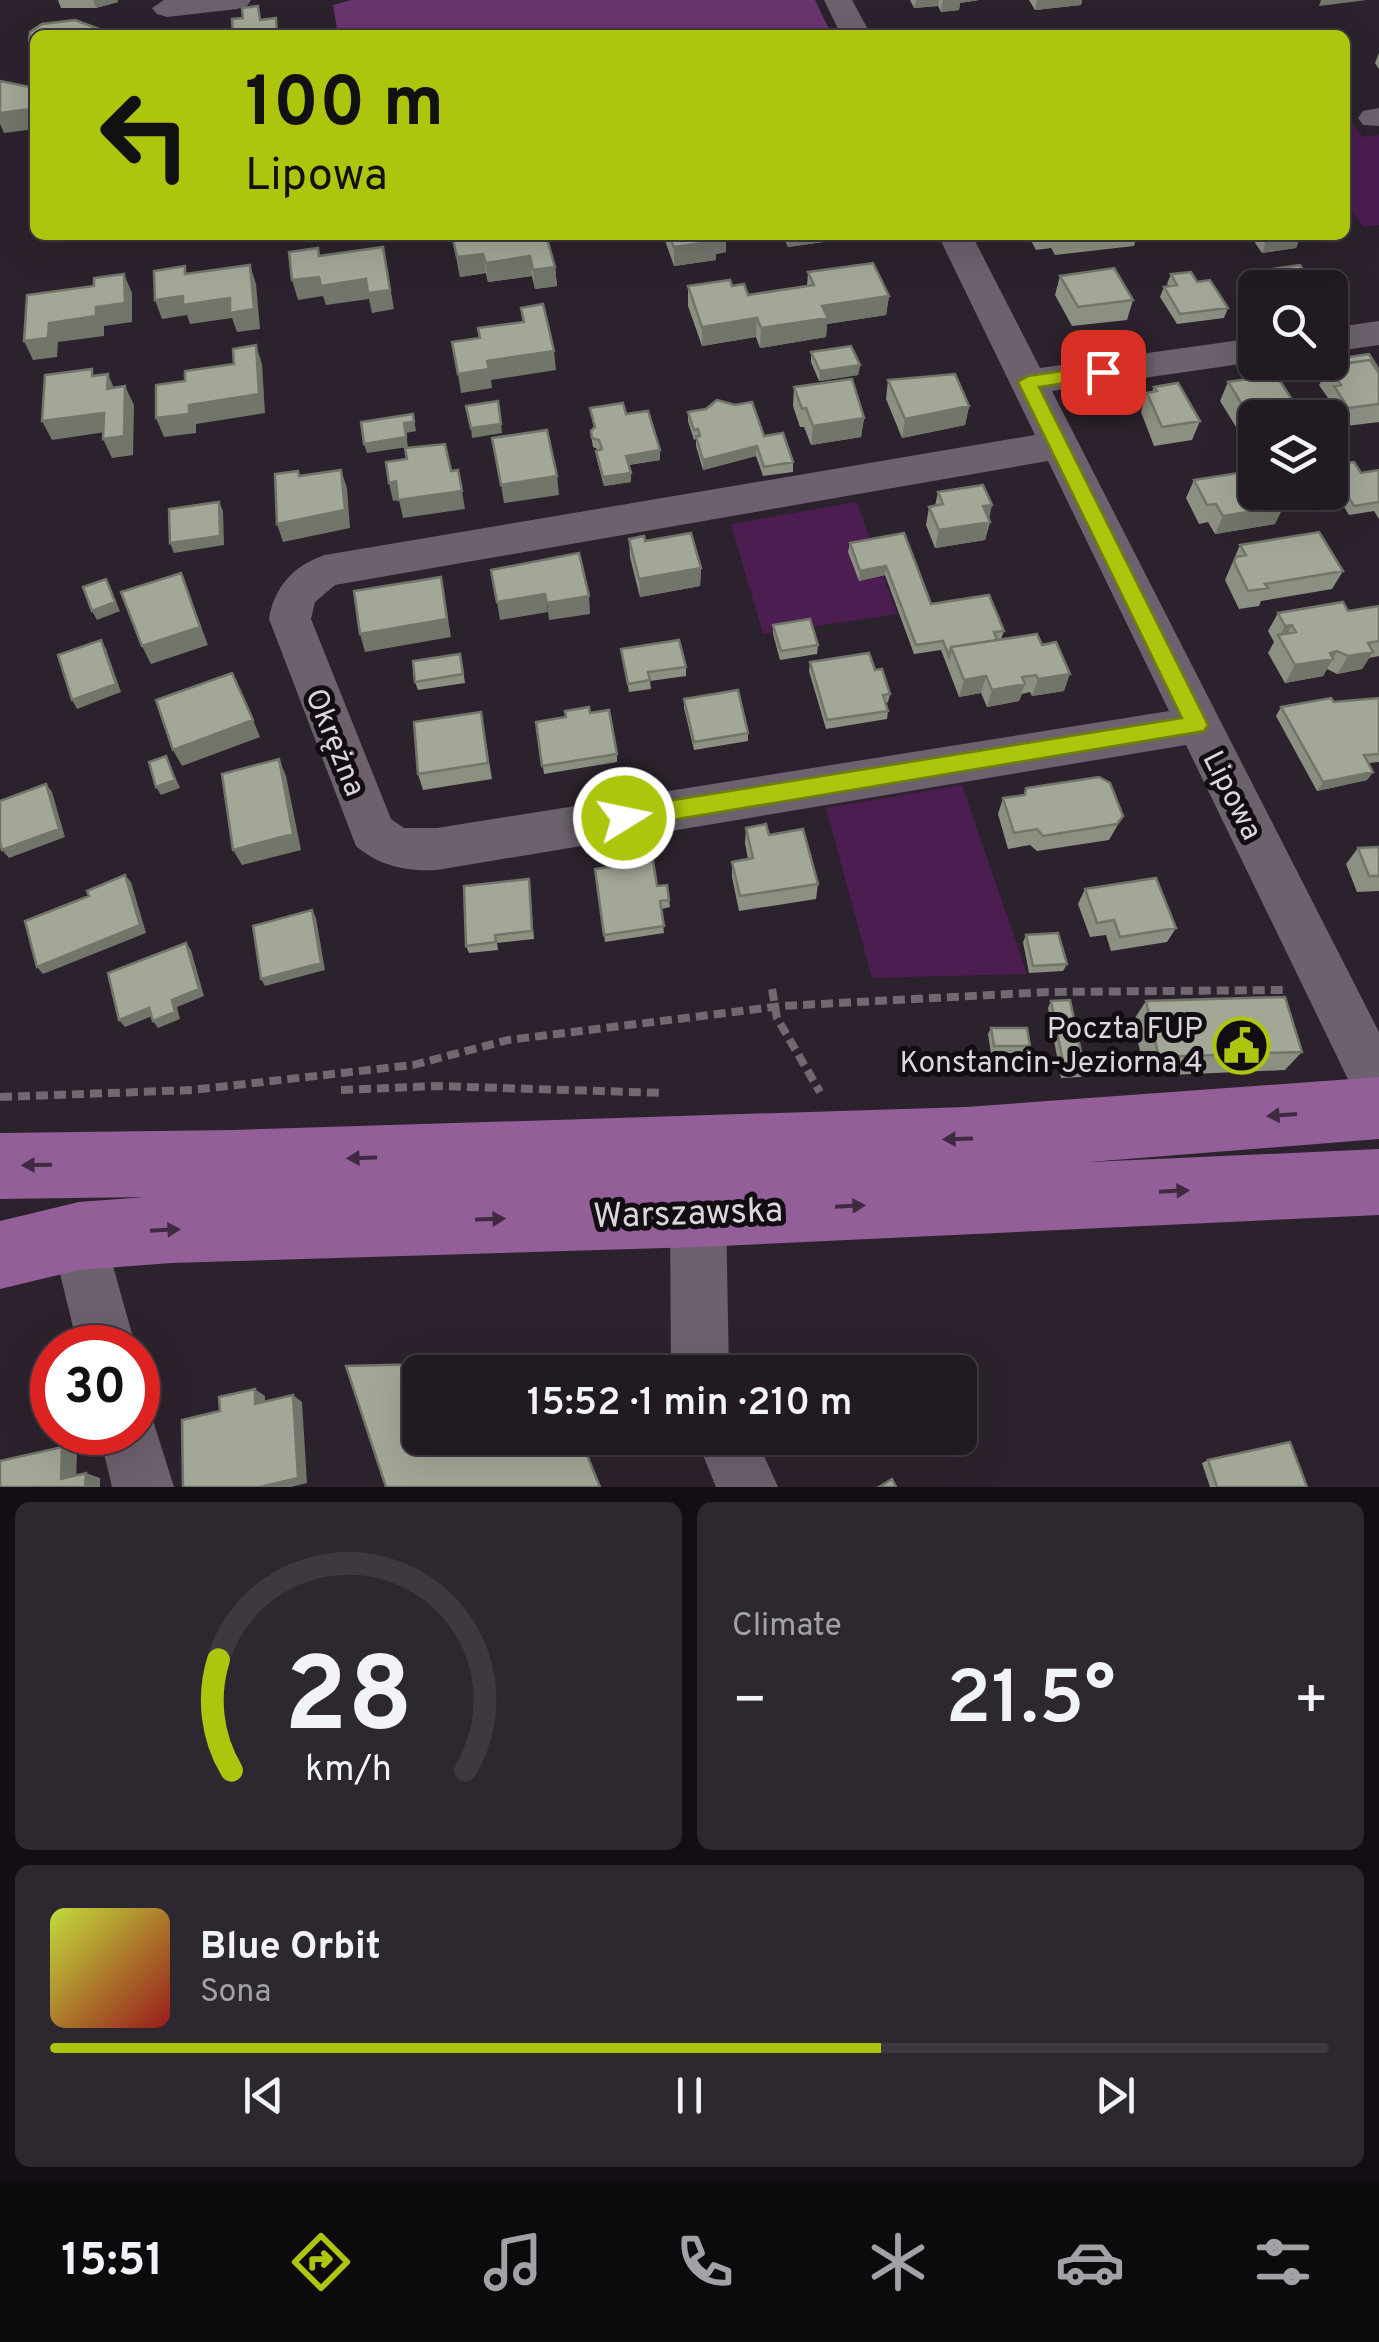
<!DOCTYPE html>
<html lang="en">
<head>
<meta charset="utf-8">
<style>
  :root { --surface:#211a22; --page:#2d272f; --text:#f1f3f6; --muted:#a2a1a5; --line:#3e3840; --accent:#adc60d }
  body { margin:0; font-family:Overpass,sans-serif; background:var(--page); color:var(--text); height:100vh; display:flex; flex-direction:column; font-size:38px; white-space:nowrap }
  * { box-sizing:border-box; margin:0 }
  p { font-size:32px; color:var(--muted) }
  .icon { flex:none; width:55px; height:55px; fill:none; stroke:currentColor; stroke-width:2; stroke-linecap:round; stroke-linejoin:round }
  .map { position:relative; height:1487px; overflow:hidden }
  .details { display:flex; flex-direction:column; gap:15px; padding:15px; background:#120e13; flex:1 }
  .details>* { flex:none }
  .banner { position:absolute; left:30px; top:30px; width:1320px; height:210px; border-radius:15px; box-shadow:0 10px 40px #0002,0 0 0 2px var(--line); background:#adc60d; color:#111; overflow:hidden }
  .buttons { position:absolute; left:1238px; top:270px; display:grid; gap:20px }
  .buttons a { display:grid; place-items:center; width:110px; height:110px; border-radius:15px; background:var(--surface); box-shadow:0 10px 40px #0002,0 0 0 2px var(--line); font-size:50px }
  .speed { position:absolute; left:30px; top:1325px; display:flex; gap:20px; font-size:50px; font-weight:700; text-align:center }
  .speed>* { display:grid; place-content:center; width:130px; height:130px; border-radius:50%; background:var(--surface); box-shadow:0 10px 40px #0002,0 0 0 2px var(--line); line-height:1 }
  .speed .limit { border:15px solid #d22; background:#fff; color:#111 }
  .pin { position:absolute; display:grid; place-items:center; width:85px; height:85px; color:#fff; margin:-42px; border-radius:20px; box-shadow:0 5px 15px #0006 }
  .me { position:absolute; width:110px; margin:-55px; rotate:80deg; stroke-linejoin:round; filter:drop-shadow(0 0 8px #0008) }
  .turn { display:flex; align-items:center; gap:35px; height:210px; padding:0 50px; font-size:45px }
  .turn .icon { width:130px; height:130px; stroke-width:2.5 }
  .turn b { display:block; font-size:70px; line-height:85px }
  .big { font-size:75px; font-weight:600; line-height:1.1 }
  .details .tile { flex:1; display:flex; flex-direction:column; justify-content:center; gap:15px; min-width:0; padding:0 35px; border-radius:15px; background:var(--page) }
  .details .dial { align-items:center; gap:0 }
  .dial svg { height:260px; overflow:visible; fill:none; stroke:var(--line); stroke-width:7; stroke-linecap:round; text-anchor:middle }
  .dial text { fill:var(--text); stroke:none }
  .song { display:flex; align-items:center; gap:30px }
  .cover { width:120px; height:120px; border-radius:15px; background:linear-gradient(135deg,hsl(70 70% 55%),hsl(0 70% 35%)) }
  .played { height:10px; border-radius:5px; background:linear-gradient(90deg,var(--accent) 65%,var(--line) 65%) }
  .keys { display:flex; justify-content:space-around; direction:ltr }
  .heat { display:flex; justify-content:space-between; align-items:center; font-size:55px; direction:ltr }
  .details .tiles { flex:1; display:grid; gap:15px; grid-template-columns:1fr 1fr }
  .tile:last-child { grid-column:span 2 }
  .trip { position:absolute; left:402px; top:1355px; width:575px; height:100px; border-radius:15px; background:var(--surface); box-shadow:0 10px 40px #0002,0 0 0 2px var(--line); font-weight:600; line-height:100px; text-align:center }
  .tabs { display:flex; height:160px; justify-content:space-around; align-items:center; background:#0d0a0e; color:var(--muted) }
  .tabs .icon { width:70px; height:70px }
  .tabs .active { color:var(--accent) }
  .tabs b { font-size:45px; color:var(--text) }
  .map>svg:first-child { display:block }
</style>
</head>
<body>
<div class="map">
<svg width="1379" height="1487" viewBox="0 0 1379 1487">
  <rect width="100%" height="100%" fill="#2c222d"/>
  <path fill="#4b1d50" d="M1350 121 1363 137 1379 135V225L1364 227 1345 202V122Z
    M857 502 897 614 763 634 731 524Z
    M962 785 1027 974 872 978 826 808Z"/>
  <path fill="#69356e" d="M352 0H815L832 35H338L333 5Z"/>
  <g fill="none" stroke-linecap="round" stroke-linejoin="round">
    <path stroke="#716871" stroke-width="8" stroke-dasharray="12 6" stroke-linecap="butt" d="M772 989 777 1018 820 1092
      M341 1090 438 1086 664 1093
      M0 1097 192 1090 413 1065 508 1040 782 1006 1048 992 1283 990"/>
    <path fill="#6c616d" fill-rule="evenodd" d="M164 0H251L247 6 237 9 167 17 157 14 152 8Z
      M824 0H852L871 35H841Z
      M1379 108V126L1363 125 1358 118 1363 111Z
      M938 235H972L1040 368 1255 338V362L1052 391 1379 1032V1111L1360 1104 1186 745 437 870C408 872 379 866 356 846L269 619C274 587 294 565 325 555L1035 435ZM1048 461 1169 711 437 828H404L391 819 311 619 315 602 335 585Z
      M1379 321V345L1330 352V328Z
      M698 1185 717 1194 726 1213 729 1372H671L670 1213 679 1194Z
      M79 1208 99 1216 136 1348H78L51 1236 59 1216Z
      M138 1406 150 1411 174 1487H112L99 1432H138Z
      M696 1438H756L778 1487H716Z"/>
    <path fill="#925f98" fill-rule="evenodd" d="M1379 1077V1139L1089 1162 1379 1149V1215L698 1247 171 1263 79 1270 0 1289V1221L79 1202 145 1197 0 1199V1133L234 1130 966 1107Z"/>
  </g>
  <path fill="#8c9082" d="M58 0H118V2L96 8H61Z
    M910 0H979L960 3 959 10 941 12 938 6 914 8Z
    M1029 0H1082L1081 5 1035 10Z
    M1379 53V69L1375 63Z
    M452 235 555 267 557 286 535 289 532 276 488 282 486 273 460 277Z
    M663 235H775L726 242V252L716 254V260L674 266Z
    M783 235H851V238L788 247Z
    M1028 235H1137L1134 246 1055 255 1051 248 1036 250Z
    M1258 235H1297L1300 238 1296 248 1262 253 1255 243Z
    M808 272 889 296 886 315 827 324 826 337 760 348 756 337 702 346 688 306V286H732L748 295 807 286Z
    M1252 272 1315 288H1255V293L1248 282Z
    M1171 274 1197 282 1228 308 1224 318 1177 324 1160 297 1164 287 1169 286 1167 284Z
    M1060 276 1133 300 1127 320 1072 326 1055 295Z
    M811 352 860 365 858 375 819 381 811 362Z
    M1335 359 1379 370V422L1338 427 1324 405 1328 398 1319 385 1329 366 1333 365Z
    M888 380 969 406 965 425 902 438 886 399Z
    M1228 382 1255 418V450L1251 451 1220 401Z
    M794 387 864 418 861 437 811 445 804 427H800L793 406Z
    M1154 387 1200 421 1192 440 1154 446 1141 412 1147 393 1152 392Z
    M590 408 626 414 660 450V460L629 465 631 482 604 486 597 460 596 451 599 450 593 447 592 441 591 431 594 428Z
    M688 412 764 436 793 462V472L763 476 756 456 703 470 696 446V439L694 440 688 421Z
    M1330 465 1361 473 1379 470V519L1374 511 1349 515 1330 484Z
    M1194 480 1275 524 1215 534 1208 522 1199 524 1186 498Z
    M938 492 989 519 990 522 985 540 935 548 926 525 929 507 935 506Z
    M904 533 931 604 1004 631 1001 639 1064 691 1032 696 1030 692 1022 694 1019 701 987 707 981 693 959 697 941 650 914 654 885 575 859 581 848 552 850 543Z
    M629 539 645 541 701 568 700 586 640 597 630 557Z
    M1240 545 1343 571 1332 589 1261 601 1259 606 1239 609 1225 580Z
    M1379 606V656L1369 658 1362 669 1337 674 1327 669 1323 676 1285 683 1268 653 1274 642 1268 631 1278 613 1348 611Z
    M773 625 818 645 817 654 780 660 773 634Z
    M621 649 686 667V676L650 681 651 689 629 692Z
    M810 662 875 670 890 694 888 702 886 703 888 711 887 719 826 729 809 671Z
    M462 663 465 683 418 690 415 682Z
    M1379 698V762L1368 763 1373 772 1367 780 1317 791 1276 716 1281 707Z
    M684 699 748 733V741L694 750 684 708Z
    M481 712 492 779 423 790 418 774Z
    M590 713 617 754V762L544 774 536 722Z
    M1026 788 1123 816 1109 840 1037 851 1030 845 1008 849 998 814 1003 798 1023 796Z
    M746 828 769 835 818 884 816 899 739 911 732 877V862L748 859 745 843Z
    M1379 847V891L1357 892 1346 864 1358 848Z
    M595 869 657 886 669 900 670 907 661 909 664 933 605 942Z
    M529 879 534 939 497 943 498 950 469 953 466 946Z
    M1085 889 1176 928 1167 942 1111 951 1106 935 1090 937 1078 904Z
    M1026 935 1067 964 1063 971 1029 973 1023 942Z
    M1051 1001 1085 1071 1081 1077 1061 1078 1048 1008Z
    M1146 1001 1302 1052 1285 1070 1146 1076 1133 1021Z
    M991 1028 1030 1046 1027 1053H991L988 1034Z
    M1208 1460 1307 1487H1210L1202 1463Z"/>
  <path fill="#72756a" d="M93 0H118V2L96 8Z
    M916 0H939L938 6 914 8Z
    M943 0H979L960 3 959 10 941 12Z
    M1037 0H1082L1081 5 1035 10Z
    M1321 0H1367L1319 6Z
    M35 106V129L4 133 0 124V113Z
    M714 235H775L726 242V252L716 254V260L674 266V247Z
    M789 235H851V238L788 247Z
    M1300 238 1296 248 1262 253 1266 243Z
    M383 247 394 309 372 313 369 299 326 305 323 296 298 300 292 280 319 277Z
    M483 254 486 273 460 277 457 257Z
    M530 256 532 276 488 282 486 263Z
    M250 265 256 284 260 329 237 332 232 318 190 324 187 315 162 319 155 300Z
    M555 267 557 286 535 289 533 270Z
    M124 274 132 293V322L104 326V336L58 342 57 357 33 360 24 341 49 323 96 307Z
    M889 296 886 315 827 324 826 337 760 348 761 328 822 306Z
    M757 318 756 337 702 346V327Z
    M256 345 262 364 265 413 196 424V433L164 437 156 418 189 405Z
    M554 351 556 370 491 380 492 388 461 393 458 374 487 361Z
    M860 365 858 375 819 381 820 371Z
    M108 374 116 393 107 389Z
    M125 386 134 405 133 455 112 458 103 439Z
    M969 406 965 425 902 438 905 419Z
    M104 413 112 431 52 440 42 421Z
    M413 414 416 431 406 433 408 447 367 453 364 444 404 423Z
    M864 418 861 437 811 445 813 426Z
    M501 424 502 433 472 438 471 428Z
    M757 446 756 456 703 470V460Z
    M660 450V460L626 465V456Z
    M341 470 347 488 350 528 283 542 277 524Z
    M631 473V482L604 486 603 477Z
    M557 476 559 495 504 503 501 485Z
    M396 481 462 491 465 509 403 518 399 500 393 501 389 483Z
    M219 502 223 511 224 545 174 553 170 543Z
    M992 505 985 540 935 548 939 530 983 506Z
    M1284 506 1275 524 1215 534 1223 516Z
    M886 566 885 575 859 581 860 571Z
    M701 568 700 586 640 597 639 579Z
    M181 573 208 645 151 664 142 646Z
    M441 577 451 637 365 652 360 634Z
    M106 579 120 611 97 620 92 611Z
    M545 594 548 612 500 620 497 602Z
    M589 596 590 614 549 620 547 603Z
    M1292 625 1282 642 1279 637 1285 626Z
    M101 640 106 649 121 692 77 709 72 700Z
    M1337 651 1323 676 1285 683 1295 665Z
    M1373 652 1362 669 1337 674 1348 656Z
    M1070 674 1064 691 1032 696 1038 679Z
    M986 676 981 693 959 697 964 680Z
    M1025 684 1019 701 987 707 992 690Z
    M253 720 260 737 182 766 173 750Z
    M166 756 180 788 161 795 156 787Z
    M279 759 286 776 301 850 242 865 233 850Z
    M1373 772 1367 780 1317 791 1323 782Z
    M46 784 52 792 65 837 9 858 2 850Z
    M125 875 131 882 146 933 43 974 37 967Z
    M312 910 316 918 325 970 265 986 261 979Z
    M186 943 191 950 204 996 177 1007 180 1019 158 1028 153 1021 172 1000Z
    M149 1008 155 1015 125 1027 119 1020Z
    M255 1389 265 1396V1410L255 1404Z
    M293 1395 302 1402 307 1483 291 1487H260Z
    M62 1447 77 1453 76 1484 61 1479Z
    M86 1473 100 1478V1487H85Z"/>
  <path fill="#a3a797" stroke="#72756a" stroke-width="2.5" d="M258 6 260 20 276 18 277 33 233 35 232 19 243 18 242 8Z
    M75 20 115 35H35V43L29 41 30 32 42 24Z
    M1085 29 1089 35H1047L1045 33Z
    M0 81 35 88V106L31 109 0 113Z
    M452 235H546L555 267 533 270 530 256 486 263 483 254 457 257Z
    M669 235H714L716 241 674 247Z
    M1260 235H1297L1300 238 1266 243Z
    M383 247 390 290 368 293 366 279 321 286 319 277 292 280 289 252 318 248 319 256Z
    M873 263 889 296 822 306 828 318 761 328 757 318 702 327 688 286 730 280 732 286 744 284 748 295 814 285 808 272Z
    M250 265 254 309 230 313V298L183 305V296L155 300 154 271 185 266V274Z
    M1300 265 1315 288H1262L1252 272Z
    M1114 268 1133 300 1078 307 1060 276Z
    M1191 272 1197 282 1210 280 1228 308 1180 314 1164 287 1177 285 1171 274Z
    M124 274 125 303 96 307V316L49 323 48 338 24 341 27 295 94 286V278Z
    M543 304 554 351 487 361 489 369 458 374 452 342 480 338 478 328 524 322 521 308Z
    M256 345 259 394 189 405V414L156 418V385L185 381V371L234 364 233 349Z
    M851 346 860 365 820 371 811 352Z
    M1369 354 1379 370H1377L1370 360 1339 364 1335 359Z
    M1370 360 1379 373V404L1348 408 1334 386 1341 385 1329 366Z
    M92 369V376L108 374 107 389 125 386 124 436 103 439 104 413 42 421 45 375Z
    M955 374 969 406 905 419 888 380Z
    M1276 375 1304 418H1255V425L1228 382Z
    M852 379 864 418 813 426 806 408 802 409 794 387Z
    M1178 383 1200 421 1162 427 1147 393 1157 391 1154 387Z
    M717 400 735 405 752 402 764 436 783 433 793 462 764 467 757 446 703 460 696 436H700L698 429 694 430 688 412 706 409Z
    M498 401 501 424 471 428 466 406Z
    M623 403 626 414 648 411 660 450 626 456 631 473 603 477 596 451 602 449 599 440 592 438 591 431 595 427 590 408Z
    M413 414 414 422 404 423 406 437 364 444 361 422Z
    M547 430 557 476 501 485 492 438Z
    M445 444 451 471 458 470 462 491 398 500 396 481 389 483 386 462 407 459 405 448Z
    M1354 462 1361 473 1379 470V502L1354 506 1330 467V465Z
    M341 470 345 510 277 524 275 474 298 471 299 476Z
    M1251 471 1255 477V492H1276L1284 506 1223 516 1216 504 1207 505 1194 480Z
    M983 485 992 505 983 506 990 522 939 530 929 507 943 504 938 492Z
    M219 502 220 536 170 543 169 509Z
    M1319 532 1343 571 1265 584 1268 588 1248 591 1234 562 1236 557 1246 555 1240 545Z
    M691 533 701 568 639 579 629 539 644 536 645 541Z
    M904 533 931 604 989 595 1004 631 994 632 997 640 951 647 949 656 943 641 916 645 886 566 860 571 850 543Z
    M579 553 589 596 547 603 545 594 497 602 491 570Z
    M181 573 200 627 142 646 121 592Z
    M441 577 447 619 360 634 354 591Z
    M106 579 115 602 92 611 83 587Z
    M1343 602 1348 611 1379 606V641L1368 643 1373 652 1348 656 1337 651 1330 653 1333 659 1295 665 1278 635 1296 632 1292 625 1285 626 1278 613Z
    M810 619 818 645 781 651 773 625Z
    M1037 634 1042 645 1056 642 1070 674 1038 679 1036 675 1022 677 1025 684 992 690 986 676 964 680 951 647Z
    M101 640 116 684 72 700 58 655Z
    M679 640 686 667 648 672 650 680 628 684 621 649Z
    M869 653 875 670 882 669 890 694 883 695 888 711 827 720 810 662Z
    M460 654 463 674 415 682 413 661Z
    M232 673 253 720 173 750 156 700Z
    M738 690 748 733 694 742 684 699Z
    M1331 698 1334 702 1379 698V754L1364 755 1373 772 1323 782 1281 707Z
    M589 707 590 713 609 710 617 754 542 766 536 722 566 717 565 711Z
    M481 712 488 763 418 774 414 722Z
    M166 756 175 780 156 787 149 762Z
    M279 759 293 834 233 850 222 774Z
    M1099 777 1110 783 1123 816 1117 824 1043 836 1037 829 1014 833 1003 798 1025 795 1026 788Z
    M46 784 59 829 2 850 0 842V801Z
    M766 824 769 835 803 829 818 884 740 896 732 862 753 858 746 828Z
    M1379 847V876H1369L1358 848Z
    M653 861 657 886 667 885 669 900 660 901 664 926 604 935 595 869Z
    M125 875 140 925 37 967 25 921 89 896 87 891Z
    M1156 878 1176 928 1120 937 1114 920 1097 923 1085 889Z
    M529 879 532 931 495 935 496 942 466 946 464 886Z
    M312 910 321 963 261 979 253 926Z
    M1058 933 1067 964 1033 966 1026 935Z
    M186 943 199 989 172 1000 175 1012 153 1021 149 1008 119 1020 108 973Z
    M1285 997 1302 1052 1159 1057 1146 1001Z
    M1070 1000 1085 1071 1065 1072 1051 1001Z
    M991 1028H1027L1030 1046H994Z
    M550 1361 554 1372H420V1438H580L600 1487H386L346 1366Z
    M255 1389V1404L293 1395 298 1478 260 1487H183L182 1420 220 1411 219 1397Z
    M1290 1442 1307 1487H1217L1208 1460Z
    M62 1447 61 1479 86 1473 85 1487H0V1461Z
    M892 1479 896 1487H879Z"/>
  <defs><path id="oneway-solid" d="M-6-.8H1V-3.2L6.5 0L1 3.2V.8H-6Z" transform="scale(2.5)"/></defs>
  <g fill="#3f2a41">
    <use href="#oneway-solid" transform="translate(1282 1115) rotate(176)"/>
    <use href="#oneway-solid" transform="translate(958 1139) rotate(178)"/>
    <use href="#oneway-solid" transform="translate(362 1158) rotate(178)"/>
    <use href="#oneway-solid" transform="translate(37 1165) rotate(179)"/>
    <use href="#oneway-solid" transform="translate(1174 1191) rotate(-3)"/>
    <use href="#oneway-solid" transform="translate(850 1206) rotate(-3)"/>
    <use href="#oneway-solid" transform="translate(490 1219) rotate(-2)"/>
    <use href="#oneway-solid" transform="translate(165 1230) rotate(-3)"/>
  </g>
  <path fill="#adc60d" stroke="#708108" stroke-width="2.5" d="M1103 365 1113 372 1110 376 1039 387 1208 725 1204 731 624 828 615 825 612 818 615 811 624 808 1182 718 1018 382 1028 376Z"/>
  <defs>
    <symbol id="civic-ring" viewBox="-11 -11 22 22"><circle r="9.5" fill="#120d12" stroke="#adc60d" stroke-width="1.5"/><path d="M-.6-6.5H3V-4.5H.6V-3L4-1V1h2V6H-6V1h2V-1L-.6-3ZM-1.2 2.5V6h2.4V2.5Z" fill="#adc60d"/></symbol>
  </defs>
  <g fill-rule="evenodd">
    <use href="#civic-ring" x="1210" y="1014" width="63" height="63"/>
  </g>
  <g text-anchor="middle" stroke-width="10" stroke-linejoin="round" paint-order="stroke">
    <g font-size="30" fill="#dcd6dc" stroke="#120d12">
      <text transform="translate(336 742) rotate(68)" y="10">Okrężna</text>
      <text transform="translate(1233 795) rotate(63)" y="10">Lipowa</text>
    </g>
    <g font-size="30" fill="#dcd6dc" stroke="#120d12" text-anchor="end">
      <text x="1203" y="1038">Poczta FUP<tspan x="1203" dy="34">Konstancin-Jeziorna 4</tspan></text>
    </g>
    <g font-size="35" fill="#dcd6dc" stroke="#120d12">
      <text transform="translate(688 1212) rotate(-2)" y="12">Warszawska</text>
    </g>
  </g>
</svg>
<div class="buttons">
<a><svg class="icon" aria-label="search" viewBox="0 0 24 24"><circle cx="10" cy="10" r="6"/><path d="M15 15l6 6"/></svg></a>
<a><svg class="icon" aria-label="layers" viewBox="0 0 24 24"><path d="M12 4l9 5-9 5-9-5zM3 14l9 5 9-5"/></svg></a>
</div>
<div class="speed"><div class="limit">30</div></div>
<div class="pin" style="left:1103px;top:372px;background:#d93025"><svg class="icon" aria-label="arrive" viewBox="0 0 24 24"><path d="M6 21V4h12l-3 4 3 4H6"/></svg></div>
<svg class="me" style="left:624px;top:818px" viewBox="-20 -20 40 40"><circle r="17" fill="#adc60d" stroke="#fff" stroke-width="3"/><path d="M0-11L8 9 0 5-8 9z" fill="#fff"/></svg>
<div class="trip">15:52 · 1 min · 210 m</div>
<div class="banner">
<div class="turn"><svg class="icon" aria-label="left" viewBox="0 0 24 24"><path d="M17 20v-9H6M10 6l-5 5 5 5"/></svg><div><b>100 m</b>Lipowa</div></div>
</div>
</div>
<section class="details">
<div class="tiles">
<div class="tile dial"><svg viewBox="0 0 100 80">
<path d="M14 69A42 42 0 1 1 86 69"/>
<path d="M14 69A42 42 0 0 1 10 35" stroke="#adc60d"/>
<text x="50" y="56" font-size="32" font-weight="700">28</text>
<text x="50" y="72" font-size="11">km/h</text>
</svg></div>
<div class="tile"><p>Climate</p>
<div class="heat"><a>−</a><b class="big">21.5°</b><a>+</a></div>
</div>
<div class="tile">
<div class="song"><i class="cover"></i><div><b>Blue Orbit</b><p>Sona</p></div></div>
<div class="played"></div>
<div class="keys"><svg class="icon" aria-label="previous" viewBox="0 0 24 24"><path d="M18 5L8 12l10 7zM5 5v14"/></svg><svg class="icon" aria-label="pause" viewBox="0 0 24 24"><path d="M8 5v14M16 5v14"/></svg><svg class="icon" aria-label="next" viewBox="0 0 24 24"><path d="M6 5l10 7-10 7zM19 5v14"/></svg></div>
</div>
</div>
</section>
<nav class="tabs">
<b>15:51</b>
<svg class="icon active" aria-label="directions" viewBox="0 0 24 24"><path d="M12 3l9 9-9 9-9-9zM9 14v-3h6M13 9l2 2-2 2"/></svg>
<svg class="icon" aria-label="music" viewBox="0 0 24 24"><path d="M9 18V5l10-2v13"/><circle cx="6" cy="18" r="3"/><circle cx="16" cy="16" r="3"/></svg>
<svg class="icon" aria-label="phone" viewBox="0 0 24 24"><path d="M5 4h4l2 5-3 2q2 4 5 5l2-3 5 2v4C11 20 4 13 5 4z"/></svg>
<svg class="icon" aria-label="climate" viewBox="0 0 24 24"><path d="M12 3v18M4 7l16 10M4 17L20 7"/></svg>
<svg class="icon" aria-label="car" viewBox="0 0 24 24"><path d="M5 17H2v-5l4-1 3-4h7l3 4 3 1v5h-3M9 17h6M6 11h13"/><circle cx="7" cy="17" r="2"/><circle cx="17" cy="17" r="2"/></svg>
<svg class="icon" aria-label="filters" viewBox="0 0 24 24"><path d="M4 7h16M4 17h16"/><circle cx="9" cy="7" r="2"/><circle cx="15" cy="17" r="2"/></svg>
</nav>
</body>
</html>
